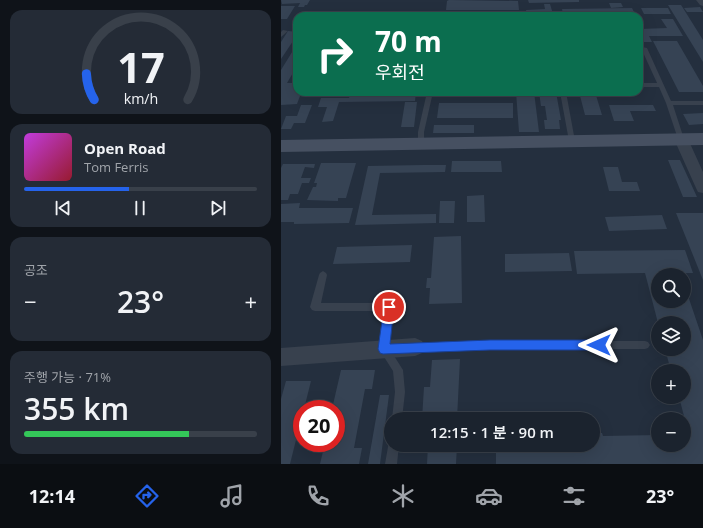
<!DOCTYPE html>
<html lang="ko">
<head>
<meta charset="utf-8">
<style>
  :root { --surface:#1b232e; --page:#242b36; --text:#f1f3f6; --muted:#a0a4aa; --line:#39404a; --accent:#2563eb }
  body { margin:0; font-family:"Open Sans","Noto Sans KR",sans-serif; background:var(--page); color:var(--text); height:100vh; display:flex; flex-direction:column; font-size:15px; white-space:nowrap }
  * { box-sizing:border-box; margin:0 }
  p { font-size:13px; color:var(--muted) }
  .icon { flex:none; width:22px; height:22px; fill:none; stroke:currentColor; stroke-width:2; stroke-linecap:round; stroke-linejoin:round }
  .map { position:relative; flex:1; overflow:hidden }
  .panel { display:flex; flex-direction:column; gap:10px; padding:10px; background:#0f1319; width:281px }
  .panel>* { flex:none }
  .hud { position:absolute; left:12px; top:12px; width:350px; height:84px; border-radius:12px; box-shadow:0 4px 16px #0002,0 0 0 1px var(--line); background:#0b6e4f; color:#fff; overflow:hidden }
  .tools { position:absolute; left:370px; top:268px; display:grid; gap:8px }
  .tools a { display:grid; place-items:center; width:40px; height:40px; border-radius:50%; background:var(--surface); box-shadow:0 4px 16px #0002,0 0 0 1px var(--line); font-size:20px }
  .speed { position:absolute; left:12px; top:400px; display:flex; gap:8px; font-size:20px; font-weight:700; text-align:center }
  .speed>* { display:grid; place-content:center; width:52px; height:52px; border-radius:50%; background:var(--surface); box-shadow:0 4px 16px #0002,0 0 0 1px var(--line); line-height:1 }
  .speed .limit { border:6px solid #d22; background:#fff; color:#111 }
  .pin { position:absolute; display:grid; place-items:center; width:34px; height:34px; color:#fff; margin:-17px; border:2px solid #fff; border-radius:50%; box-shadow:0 1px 4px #0007 }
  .me { position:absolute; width:44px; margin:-22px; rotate:270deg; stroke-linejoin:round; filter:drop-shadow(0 0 3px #0008) }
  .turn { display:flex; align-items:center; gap:14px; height:84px; padding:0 16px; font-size:18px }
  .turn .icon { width:52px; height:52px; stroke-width:2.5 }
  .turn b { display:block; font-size:28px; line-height:34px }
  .big { font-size:30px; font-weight:600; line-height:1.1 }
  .panel .widget { flex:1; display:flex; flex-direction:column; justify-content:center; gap:6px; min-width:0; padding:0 14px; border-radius:12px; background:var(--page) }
  .panel .dial { align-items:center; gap:0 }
  .dial svg { height:104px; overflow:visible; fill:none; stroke:var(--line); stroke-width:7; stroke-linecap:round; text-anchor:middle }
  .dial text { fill:var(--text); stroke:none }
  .song { display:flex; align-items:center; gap:12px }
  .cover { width:48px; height:48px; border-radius:6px; background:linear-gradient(135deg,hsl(290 70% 55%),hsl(350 70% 35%)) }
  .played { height:4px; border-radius:2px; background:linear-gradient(90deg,var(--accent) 45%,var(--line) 45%) }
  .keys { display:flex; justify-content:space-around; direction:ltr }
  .heat { display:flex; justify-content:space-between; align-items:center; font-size:22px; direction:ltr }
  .charge { height:6px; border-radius:3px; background:linear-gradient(90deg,#34c759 71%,var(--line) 0) }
  .trip { position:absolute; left:103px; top:412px; width:216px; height:40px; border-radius:20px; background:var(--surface); box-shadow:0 4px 16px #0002,0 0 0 1px var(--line); font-weight:600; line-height:40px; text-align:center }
  .tabs { display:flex; height:64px; justify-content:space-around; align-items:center; background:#0b0e12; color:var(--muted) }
  .tabs .icon { width:28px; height:28px }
  .tabs .active { color:var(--accent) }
  .tabs b { font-size:18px; color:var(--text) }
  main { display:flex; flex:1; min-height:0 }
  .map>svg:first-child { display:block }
</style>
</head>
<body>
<main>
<section class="panel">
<div class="widget dial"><svg viewBox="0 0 100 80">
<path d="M14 69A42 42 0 1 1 86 69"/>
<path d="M14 69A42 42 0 0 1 8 49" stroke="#2563eb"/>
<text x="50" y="56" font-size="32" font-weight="700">17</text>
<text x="50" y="72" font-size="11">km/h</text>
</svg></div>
<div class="widget">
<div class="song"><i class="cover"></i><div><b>Open Road</b><p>Tom Ferris</p></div></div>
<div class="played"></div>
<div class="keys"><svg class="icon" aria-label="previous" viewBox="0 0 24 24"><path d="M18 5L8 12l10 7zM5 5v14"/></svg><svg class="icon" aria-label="pause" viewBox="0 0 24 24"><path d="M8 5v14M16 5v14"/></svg><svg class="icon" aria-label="next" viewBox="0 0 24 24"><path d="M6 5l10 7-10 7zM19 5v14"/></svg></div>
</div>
<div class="widget"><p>공조</p>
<div class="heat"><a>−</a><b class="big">23°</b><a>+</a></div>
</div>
<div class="widget"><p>주행 가능 · 71%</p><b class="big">355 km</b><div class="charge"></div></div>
</section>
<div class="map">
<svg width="422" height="464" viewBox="0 0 422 464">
  <rect width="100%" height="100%" fill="#242f3e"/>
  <path fill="#364354" d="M0 0H29L26 5H24L23 7H17L19 3 1 4Z
    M168 0 237 1 238 10H165L166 1Z
    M247 0H298V2L248 3Z
    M328 3H340L342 7 330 8Z
    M263 4H269L272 14 246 15 245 10 264 9Z
    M387 5H400L402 8 422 40V62Z
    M0 6H14L6 19H0Z
    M419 7 422 12H406L403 8Z
    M351 8 354 14H282L281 9Z
    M360 8H387L390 14H363Z
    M228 11H243V16H229Z
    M171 12H185V16H171Z
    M223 13V16H195V14Z
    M380 19H392L402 36H368L371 42H358V29L386 28Z
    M7 31 16 32V35L0 59V42Z
    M372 41H396L422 86V92H398Z
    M16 44V66L6 83H16V92H64L63 96H19L16 104 0 105V70Z
    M135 92 134 101 58 102 52 121 41 122 46 107H37L40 98H68L69 93Z
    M235 92H253L258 132H238Z
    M258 92H275L280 120H278L279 129H264L263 120H266L264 106H260Z
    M298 92H314L321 115H304Z
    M124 102H136L133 127H120Z
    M158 103H232V118H156Z
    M20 105H31L24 123H13L10 129H0L5 116H16Z
    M328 105H372L375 111H349L353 121H333Z
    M422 113V124L408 125 402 114Z
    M153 125H193V133H152Z
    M387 160H399L416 197H402Z
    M171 161H220L221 172H170Z
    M40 163H75L65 198H57V201L26 200 32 187H35L36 183H33Z
    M2 164H34L33 168 24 167 20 178H30L28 183H21L17 194H9L7 200H0V168Z
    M142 165H165L164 172 99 173 91 215 155 214V223L74 225 87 166Z
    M322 167H337L341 182H356L359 191H328Z
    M203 195 204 222H186V196Z
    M159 201H174L173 223H158Z
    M19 203 18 208H72L68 223 13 224V222H0V204Z
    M395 213H422V280Z
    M381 215 386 229 328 231 324 217Z
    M180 236 181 303 148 304 149 288H145L146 278H150L153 237Z
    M131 245 129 262 52 264 56 247Z
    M404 250 412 273H399L400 275H377V301H403V284L422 340V464H215V445H312V433H321L322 436 377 435V445H403V435H408L398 397H403V371H390L384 349H403V323H377L364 273 296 274 293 251Z
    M288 253 291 271 224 272V254Z
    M179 359 176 419H141L143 387H149L151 360Z
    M60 370H94L91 389H84L73 448H81L78 464H39L44 443H55V409H51Z
    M5 381H30L23 409H21V416L9 464H0V399Z
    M99 395H108L99 464H87Z
    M147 445H176L175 464H146Z"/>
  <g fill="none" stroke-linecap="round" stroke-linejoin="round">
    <path fill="#38414e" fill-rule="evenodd" d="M353 14H355V16H265L267 15Z
      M2 30 7 31 0 37V32Z
      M361 47 366 48 390 101H422V105H392L403 139 402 140H398L397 139 385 103 378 87H358V83H376L360 48Z
      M146 92H152L143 132V143L140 145 137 143V132Z
      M279 92H285L294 141 291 143 288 141Z
      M42 271 45 273 46 275 40 303H108L111 304 113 307 108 348 122 370 124 392 121 419H111L114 392 112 371 98 349 103 311H34L31 310 29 307 38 275 39 273Z
      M209 341H364L367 342 369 345 367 348 364 349H209L134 351 131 350 129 347 131 344 134 343Z
      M110 440V445H118L116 464H104L108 441Z"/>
    <path fill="#38414e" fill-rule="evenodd" d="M415 0H422V6L419 5Z
      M400 135 405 136 407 139 422 172V193L417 192 415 188 393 139 395 136Z
      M134 338 141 341 144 347 141 353 134 356 0 366V348Z"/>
    <path fill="#465061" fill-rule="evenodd" d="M422 133V145L0 152V140Z"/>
  </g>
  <path fill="#2563eb" stroke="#184099" d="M108 302 112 304 113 307 109 344 209 340H318L322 341 323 345 322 348 318 350H209L102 354 99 353 97 349 103 307 105 304Z"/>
</svg>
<div class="tools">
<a><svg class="icon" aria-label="search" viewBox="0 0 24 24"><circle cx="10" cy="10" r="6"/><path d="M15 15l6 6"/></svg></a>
<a><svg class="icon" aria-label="layers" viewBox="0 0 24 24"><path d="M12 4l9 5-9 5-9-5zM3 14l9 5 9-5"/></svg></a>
<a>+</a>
<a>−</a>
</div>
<div class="speed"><div class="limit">20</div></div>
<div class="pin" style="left:108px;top:307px;background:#d93025"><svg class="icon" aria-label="arrive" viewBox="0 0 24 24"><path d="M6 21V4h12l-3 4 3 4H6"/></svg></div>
<svg class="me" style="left:318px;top:345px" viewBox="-20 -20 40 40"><path d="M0-17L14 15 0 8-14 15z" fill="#2563eb" stroke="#fff" stroke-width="4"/></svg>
<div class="trip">12:15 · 1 분 · 90 m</div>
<div class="hud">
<div class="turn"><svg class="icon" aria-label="right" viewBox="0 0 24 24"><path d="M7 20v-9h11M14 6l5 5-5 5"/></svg><div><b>70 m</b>우회전</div></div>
</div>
</div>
</main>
<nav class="tabs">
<b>12:14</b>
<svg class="icon active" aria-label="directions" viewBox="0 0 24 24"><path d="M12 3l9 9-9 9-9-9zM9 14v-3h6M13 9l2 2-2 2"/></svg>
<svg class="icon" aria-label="music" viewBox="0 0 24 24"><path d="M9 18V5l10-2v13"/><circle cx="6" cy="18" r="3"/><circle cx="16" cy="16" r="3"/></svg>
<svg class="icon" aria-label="phone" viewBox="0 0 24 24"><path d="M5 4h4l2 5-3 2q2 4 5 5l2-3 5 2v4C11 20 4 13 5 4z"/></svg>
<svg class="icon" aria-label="climate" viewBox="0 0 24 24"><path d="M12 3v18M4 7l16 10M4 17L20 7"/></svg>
<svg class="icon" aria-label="car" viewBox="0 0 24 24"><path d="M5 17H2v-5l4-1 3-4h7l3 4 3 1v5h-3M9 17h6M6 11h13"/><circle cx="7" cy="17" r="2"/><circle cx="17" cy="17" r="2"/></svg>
<svg class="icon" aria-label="filters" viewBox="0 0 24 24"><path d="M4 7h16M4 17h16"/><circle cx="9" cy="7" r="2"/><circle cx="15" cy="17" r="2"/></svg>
<b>23°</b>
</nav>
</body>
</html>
